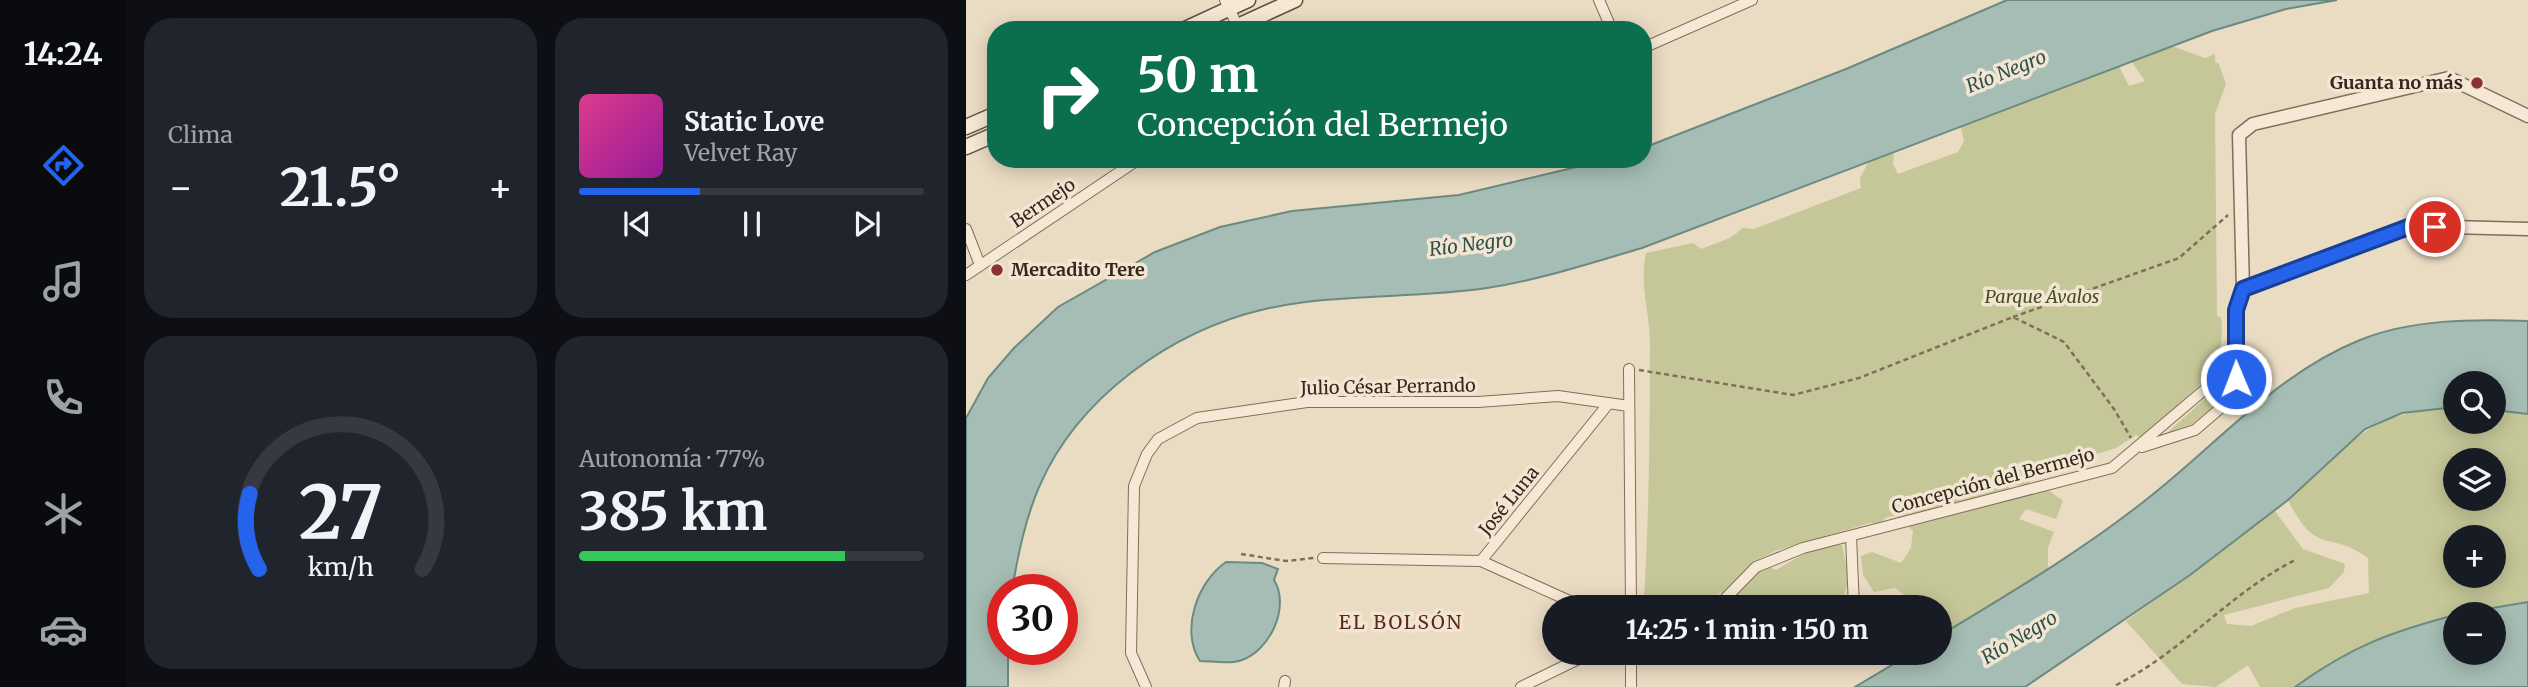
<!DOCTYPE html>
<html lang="es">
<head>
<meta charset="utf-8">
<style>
  :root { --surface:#171b24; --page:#20242c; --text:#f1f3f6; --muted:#9ea1a6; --line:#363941; --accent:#2563eb }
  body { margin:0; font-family:Merriweather,serif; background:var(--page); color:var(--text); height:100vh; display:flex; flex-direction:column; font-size:26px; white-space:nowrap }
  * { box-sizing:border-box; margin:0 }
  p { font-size:23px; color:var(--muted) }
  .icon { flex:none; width:38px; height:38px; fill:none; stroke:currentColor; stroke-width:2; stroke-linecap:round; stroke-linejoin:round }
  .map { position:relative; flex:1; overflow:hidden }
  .details { display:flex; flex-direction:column; gap:18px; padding:18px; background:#0d0f14; width:840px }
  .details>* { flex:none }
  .top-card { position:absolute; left:21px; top:21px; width:665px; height:147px; border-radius:28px; box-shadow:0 4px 18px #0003; background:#0b6e4f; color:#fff; overflow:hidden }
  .tools { position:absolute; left:1477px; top:371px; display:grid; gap:14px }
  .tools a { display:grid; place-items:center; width:63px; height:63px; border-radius:50%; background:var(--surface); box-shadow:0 4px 18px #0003; font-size:35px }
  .speed { position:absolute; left:21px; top:574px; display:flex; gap:14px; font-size:35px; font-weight:700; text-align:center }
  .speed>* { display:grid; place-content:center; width:91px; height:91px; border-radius:50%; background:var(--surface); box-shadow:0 4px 18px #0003; line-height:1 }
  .speed .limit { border:10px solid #d22; background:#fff; color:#111 }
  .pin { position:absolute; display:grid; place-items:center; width:60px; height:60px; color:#fff; margin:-30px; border:4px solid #fff; border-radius:50%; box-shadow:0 2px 7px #0007 }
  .me { position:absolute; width:77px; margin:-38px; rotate:359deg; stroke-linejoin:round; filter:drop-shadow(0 0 5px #0008) }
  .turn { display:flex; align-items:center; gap:24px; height:147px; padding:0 35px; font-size:32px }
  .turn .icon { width:91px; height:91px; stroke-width:2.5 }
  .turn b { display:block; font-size:49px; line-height:60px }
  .big { font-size:52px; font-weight:700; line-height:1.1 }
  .details .card { flex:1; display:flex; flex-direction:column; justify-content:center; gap:10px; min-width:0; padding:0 24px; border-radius:28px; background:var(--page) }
  .details .dial { align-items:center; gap:0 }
  .dial svg { height:182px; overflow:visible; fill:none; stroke:var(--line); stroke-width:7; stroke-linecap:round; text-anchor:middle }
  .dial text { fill:var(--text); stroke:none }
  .song { display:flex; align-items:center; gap:21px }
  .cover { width:84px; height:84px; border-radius:10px; background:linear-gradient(135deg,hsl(330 70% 55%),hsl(300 70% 35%)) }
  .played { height:7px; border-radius:4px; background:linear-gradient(90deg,var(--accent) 35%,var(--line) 35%) }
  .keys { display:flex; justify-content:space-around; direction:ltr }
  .heat { display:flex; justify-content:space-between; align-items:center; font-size:38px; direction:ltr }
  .charge { height:10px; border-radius:5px; background:linear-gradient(90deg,#34c759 77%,var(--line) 0) }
  .details .tiles { flex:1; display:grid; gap:18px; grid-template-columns:repeat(2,1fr) }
  .trip { position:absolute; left:576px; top:595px; width:410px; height:70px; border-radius:35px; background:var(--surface); box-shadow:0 4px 18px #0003; font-weight:700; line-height:70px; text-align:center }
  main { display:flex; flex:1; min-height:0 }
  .menu { display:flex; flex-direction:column; width:126px; justify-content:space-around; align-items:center; background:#090b0e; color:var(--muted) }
  .menu .icon { width:49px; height:49px }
  .menu .selected { color:var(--accent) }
  .menu b { font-size:32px; color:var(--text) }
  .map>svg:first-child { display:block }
</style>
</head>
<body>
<main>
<nav class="menu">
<b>14:24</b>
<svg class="icon selected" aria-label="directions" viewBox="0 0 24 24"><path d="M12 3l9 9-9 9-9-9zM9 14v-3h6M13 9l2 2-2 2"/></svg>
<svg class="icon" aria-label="music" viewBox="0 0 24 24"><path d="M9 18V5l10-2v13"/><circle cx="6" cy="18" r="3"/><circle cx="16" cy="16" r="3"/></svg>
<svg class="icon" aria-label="phone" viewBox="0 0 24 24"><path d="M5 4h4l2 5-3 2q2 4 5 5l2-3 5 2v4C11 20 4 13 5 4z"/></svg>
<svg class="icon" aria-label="climate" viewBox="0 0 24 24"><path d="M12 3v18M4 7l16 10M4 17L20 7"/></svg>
<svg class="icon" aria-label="car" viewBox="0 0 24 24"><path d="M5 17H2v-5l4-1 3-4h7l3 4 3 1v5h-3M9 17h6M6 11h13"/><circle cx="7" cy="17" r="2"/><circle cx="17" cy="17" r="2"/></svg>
</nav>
<section class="details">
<div class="tiles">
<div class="card"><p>Clima</p>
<div class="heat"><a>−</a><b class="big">21.5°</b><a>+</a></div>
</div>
<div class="card">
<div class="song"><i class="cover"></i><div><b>Static Love</b><p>Velvet Ray</p></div></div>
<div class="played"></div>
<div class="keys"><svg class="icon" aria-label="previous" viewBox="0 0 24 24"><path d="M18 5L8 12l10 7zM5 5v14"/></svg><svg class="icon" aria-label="pause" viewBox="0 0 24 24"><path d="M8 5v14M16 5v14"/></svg><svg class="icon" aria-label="next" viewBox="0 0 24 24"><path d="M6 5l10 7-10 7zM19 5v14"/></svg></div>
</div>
<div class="card dial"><svg viewBox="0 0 100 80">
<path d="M14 69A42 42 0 1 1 86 69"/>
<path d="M14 69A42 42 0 0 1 10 36" stroke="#2563eb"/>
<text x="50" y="56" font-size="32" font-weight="700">27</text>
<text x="50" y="72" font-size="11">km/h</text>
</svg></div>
<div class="card"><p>Autonomía · 77%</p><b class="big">385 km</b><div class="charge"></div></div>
</div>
</section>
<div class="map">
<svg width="1562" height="687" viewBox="0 0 1562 687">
  <rect width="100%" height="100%" fill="#eadbc3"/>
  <path fill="#c5c798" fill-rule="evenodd" d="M1206 46 1239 58 1249 54V62L1253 64 1260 84 1249 114 1251 316 1255 317C1258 336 1253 350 1252 368L1184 431 1173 437 1170 435 1150 448 1070 473 1061 486 1042 484 1044 493 1081 489 1097 501 1090 519 1060 509 1053 519 1088 532 1082 548V570L973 636V607H938L941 597 929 588 908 592 897 575 895 556 906 552 935 563 945 548 947 531 930 515 919 518 915 524 904 523 809 551 790 561 810 570 853 545H876L883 577 875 607H769L755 592 741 607H683L678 599C683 515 684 431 684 344 684 312 673 285 680 253L727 243 735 249 764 238 777 228 788 229 895 188 894 178 903 161 928 151 927 164 932 174 992 152 998 141 994 125 1153 66 1163 86 1179 81 1165 61Z
    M1263 377V394L1226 424 1201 433Z
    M1489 407V422H1528V410L1562 414V602L1489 614 1364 662 1329 687H1294L1282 665 1250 687 1216 684 1160 621 1309 511 1337 549 1379 564 1378 572 1363 588 1258 615 1261 624 1285 626 1329 608 1403 593 1402 558C1363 529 1351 558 1322 500 1382 445 1402 411 1489 407ZM1489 460H1528V499H1489ZM1489 537H1528V576H1489Z"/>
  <path fill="#a5bdb4" stroke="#6c8a80" stroke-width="2" d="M1041 0H1371L1320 9 1246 31 676 248C625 263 573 280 521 288 448 299 371 293 299 309 205 331 112 397 73 487 59 520 52 555 46 590H37V649H42V687H0V418L22 378 48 348 92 307 189 252 254 227 326 211 493 195 644 159H677V148L880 69Z
    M1562 321V414L1528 410V383H1489V407L1436 413 1399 429 1322 500 1224 575 1059 687H889L946 653H973V636C1046 592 1119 549 1186 495 1253 442 1312 373 1394 340 1445 319 1508 319 1562 321Z
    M260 562 296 563 312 569 308 580C325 607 303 653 273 661 261 664 245 661 234 661 214 631 231 582 260 562Z
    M1562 602V687H1329C1384 647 1424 632 1489 615V653H1528V614H1491Z"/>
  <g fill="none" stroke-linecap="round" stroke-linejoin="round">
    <defs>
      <path id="minor" d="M259 0 273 29
        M633 0 646 30
        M677 48 786 0
        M0 229 14 265
        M0 275 173 159
        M663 369 665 607
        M1176 447 1229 430 1271 394 1270 310 1277 289
        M885 536 888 607
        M357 558 515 561 617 607
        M515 561 643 403
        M751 607 790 567 837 548 1146 468 1269 364
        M180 687 165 653 168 486 181 454 192 439 231 418 341 402H512L592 396 663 406
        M318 687 319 681
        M555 687 625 653
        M665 687V653"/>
      <path id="tertiary" d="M1562 116 1483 78 1287 124 1273 135 1277 289 1445 226 1562 229"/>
      <path id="secondary" d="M217 30 282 0
        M263 30 329 0
        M0 127 30 114
        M0 147 30 134"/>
    </defs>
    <use href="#minor" stroke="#826d5b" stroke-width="12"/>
    <use href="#tertiary" stroke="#826d5b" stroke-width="15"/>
    <use href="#secondary" stroke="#644e3e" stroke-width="17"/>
    <path stroke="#826d5b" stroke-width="2.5" stroke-dasharray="5 3.5" stroke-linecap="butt" d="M1047 317 1213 258 1262 215
      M673 370 827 395 893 378 1047 317 1098 342 1148 409 1165 438
      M275 554 320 561 348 558
      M1150 685C1215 653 1264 593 1329 560"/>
    <use href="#minor" stroke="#f5e9d5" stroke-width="10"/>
    <use href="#tertiary" stroke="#f5e9d5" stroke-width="12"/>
    <use href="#secondary" stroke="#f5e9d5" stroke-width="14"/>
  </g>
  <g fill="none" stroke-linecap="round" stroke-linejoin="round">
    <defs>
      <path id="route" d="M1270 379V310L1277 289 1445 226 1469 227"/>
    </defs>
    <use href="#route" stroke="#184099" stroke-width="18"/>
    <use href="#route" stroke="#2563eb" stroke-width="12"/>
  </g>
  <g fill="#8c3138" stroke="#f2e6d2" stroke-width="2.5">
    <circle cx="1511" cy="83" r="7"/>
    <circle cx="31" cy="270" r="7"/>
  </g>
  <g text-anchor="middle" stroke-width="7" stroke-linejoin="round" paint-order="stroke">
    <g font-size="18" font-weight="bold" fill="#33271e" stroke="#f2e6d2" text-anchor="end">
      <text x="1497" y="89">Guanta no más</text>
      <text x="45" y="276" text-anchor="start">Mercadito Tere</text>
    </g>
    <g font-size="18" fill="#33271e" stroke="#f2e6d2">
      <text transform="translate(77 203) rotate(-34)" y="6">Bermejo</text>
      <text transform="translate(422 387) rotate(-1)" y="6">Julio César Perrando</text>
      <text transform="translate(1027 481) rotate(-15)" y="6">Concepción del Bermejo</text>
      <text transform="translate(543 501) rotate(-51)" y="6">José Luna</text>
    </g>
    <g font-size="18" font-style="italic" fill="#474e26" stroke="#f2e6d2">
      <text x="1076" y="303">Parque Ávalos</text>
    </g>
    <g font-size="19" font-style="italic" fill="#2f524d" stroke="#f2e6d2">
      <text transform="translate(1040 71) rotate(-22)" y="7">Río Negro</text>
      <text transform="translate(505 244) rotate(-7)" y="7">Río Negro</text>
      <text transform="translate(1053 637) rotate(-31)" y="7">Río Negro</text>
    </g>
    <g font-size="19" letter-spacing="2" fill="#5c2921" stroke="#f2e6d2">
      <text x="435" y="629">EL BOLSÓN</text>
    </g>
  </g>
</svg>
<div class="tools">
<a><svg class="icon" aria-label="search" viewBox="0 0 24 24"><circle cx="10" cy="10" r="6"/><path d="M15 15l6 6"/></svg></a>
<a><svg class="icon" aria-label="layers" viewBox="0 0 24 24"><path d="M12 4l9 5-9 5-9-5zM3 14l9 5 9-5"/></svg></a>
<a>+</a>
<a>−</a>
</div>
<div class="speed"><div class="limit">30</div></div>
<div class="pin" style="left:1469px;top:227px;background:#d93025"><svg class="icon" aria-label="arrive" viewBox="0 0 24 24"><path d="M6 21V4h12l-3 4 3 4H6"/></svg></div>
<svg class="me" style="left:1270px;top:379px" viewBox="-20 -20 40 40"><circle r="17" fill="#2563eb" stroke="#fff" stroke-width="3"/><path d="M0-11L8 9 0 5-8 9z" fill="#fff"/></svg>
<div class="trip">14:25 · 1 min · 150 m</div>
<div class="top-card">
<div class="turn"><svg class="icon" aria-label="right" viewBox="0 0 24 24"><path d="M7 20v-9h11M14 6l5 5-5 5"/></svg><div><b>50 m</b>Concepción del Bermejo</div></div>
</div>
</div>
</main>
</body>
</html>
